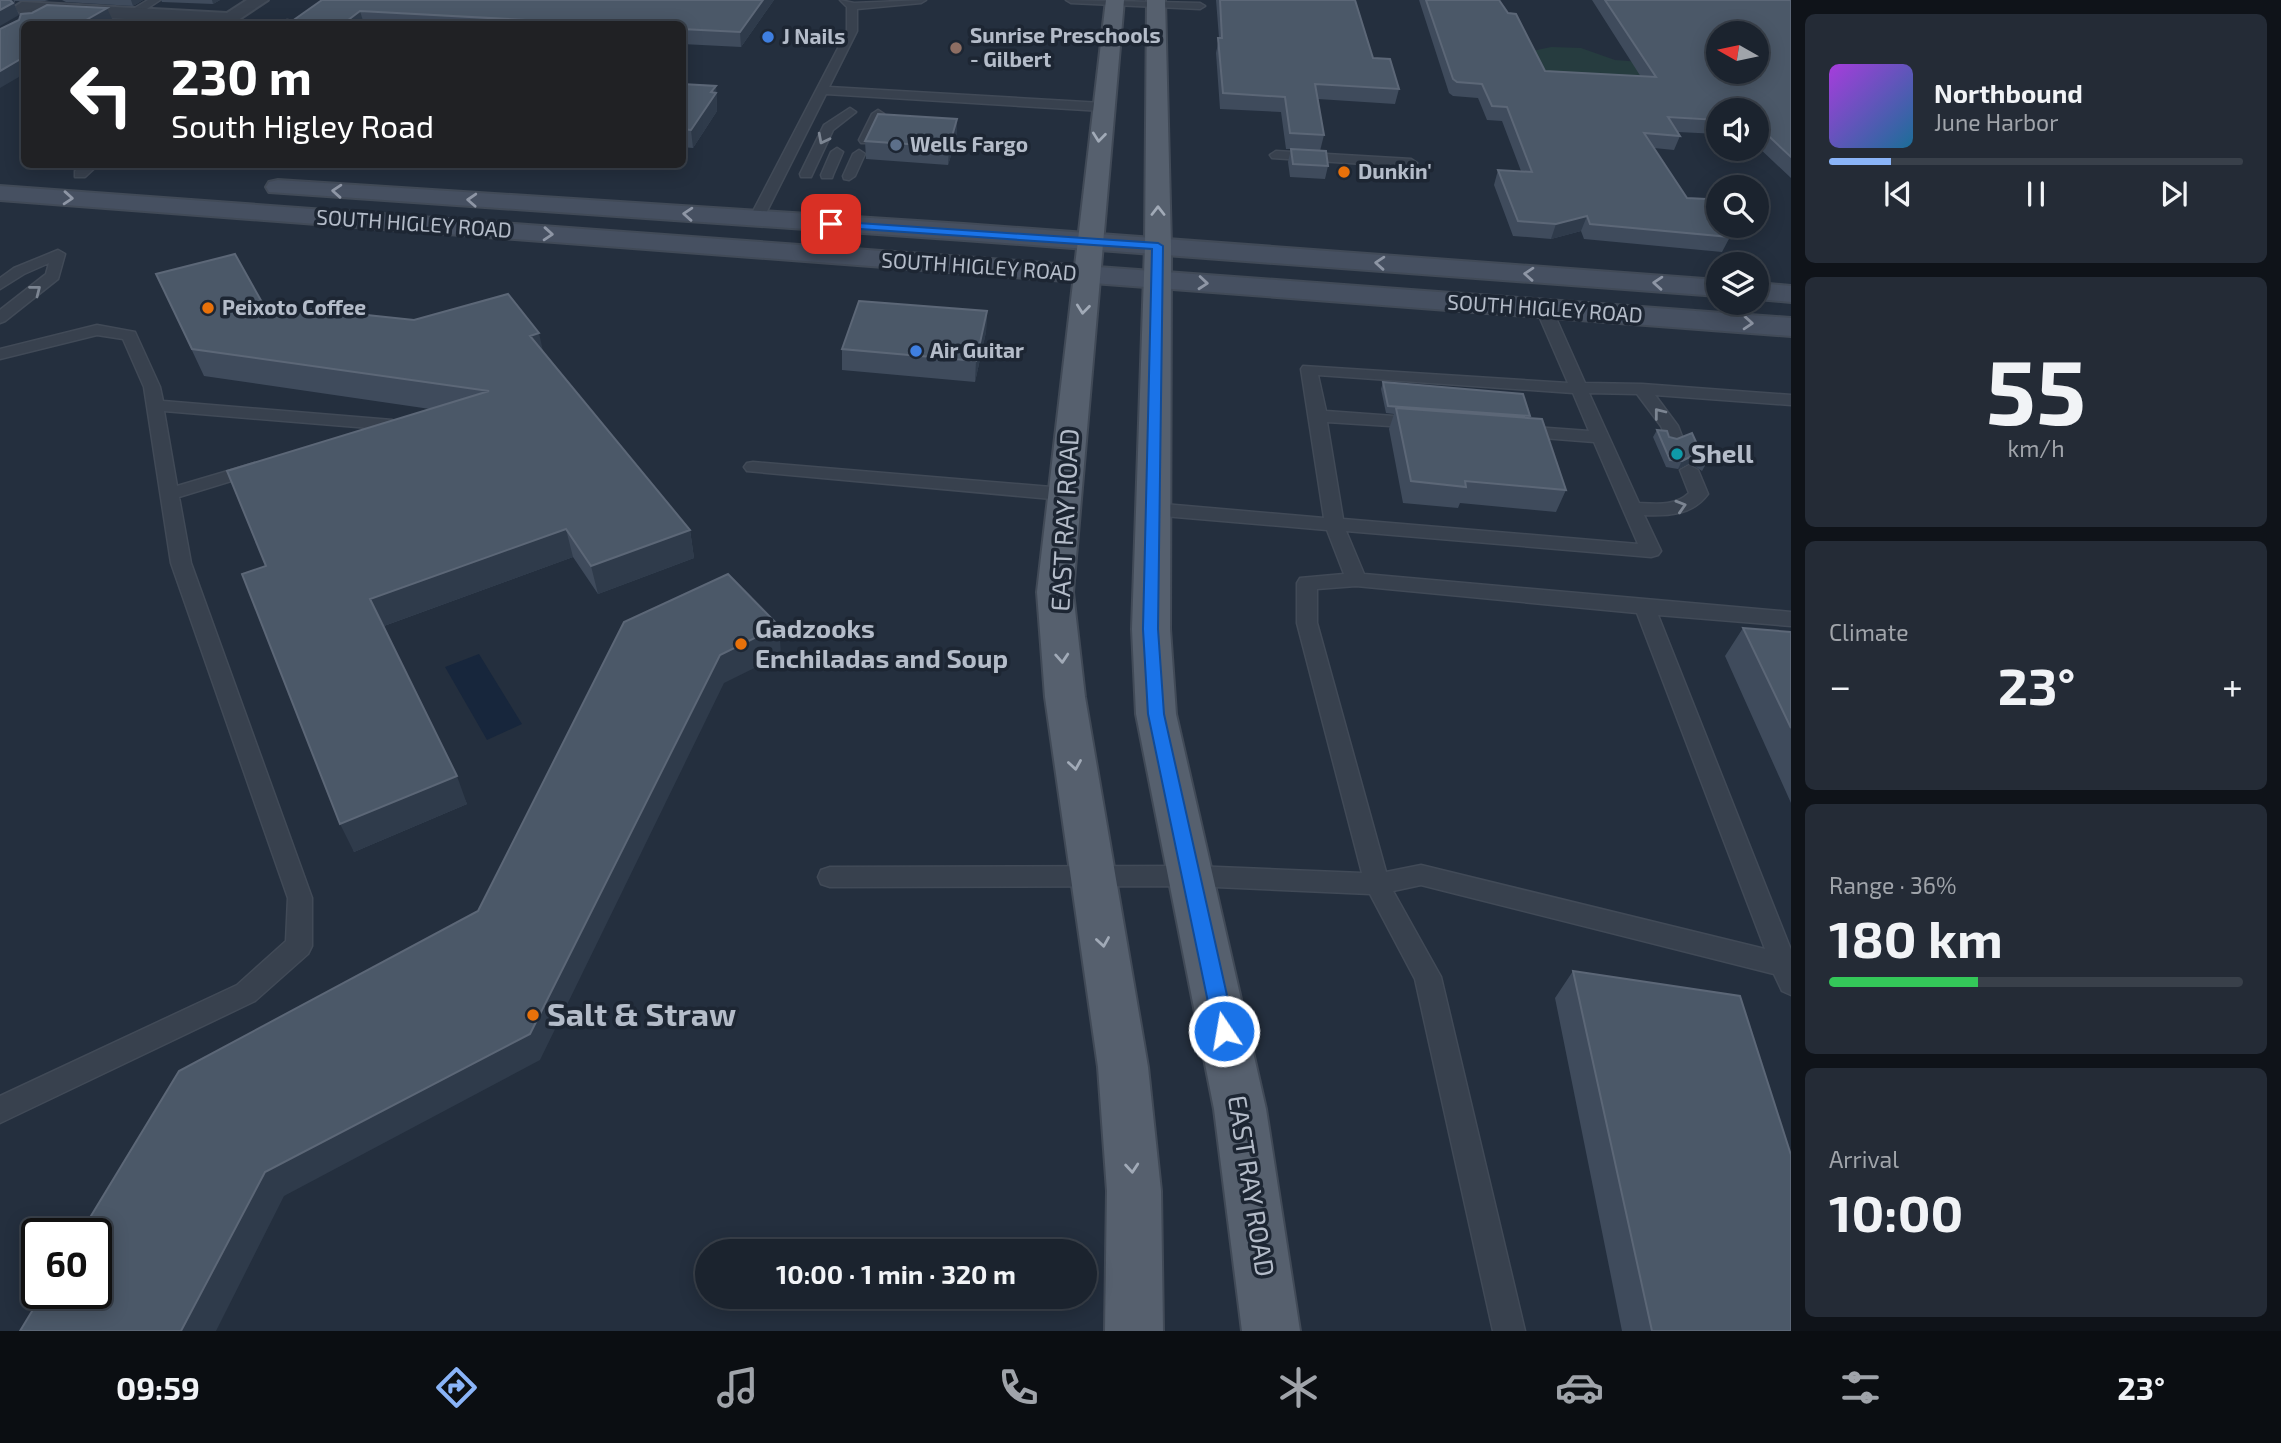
<!DOCTYPE html>
<html lang="en">
<head>
<meta charset="utf-8">
<style>
  :root { --surface:#1b232e; --page:#242b36; --text:#f1f3f6; --muted:#a0a4aa; --line:#39404a; --accent:#8ab4f8 }
  body { margin:0; font-family:"Exo 2",sans-serif; background:var(--page); color:var(--text); height:100vh; display:flex; flex-direction:column; font-size:26px; white-space:nowrap }
  * { box-sizing:border-box; margin:0 }
  p { font-size:23px; color:var(--muted) }
  .icon { flex:none; width:38px; height:38px; fill:none; stroke:currentColor; stroke-width:2; stroke-linecap:round; stroke-linejoin:round }
  .map { position:relative; flex:1; overflow:hidden }
  .drawer { display:flex; flex-direction:column; gap:14px; padding:14px; background:#0f1319; width:490px }
  .drawer>* { flex:none }
  .banner { position:absolute; left:21px; top:21px; width:665px; height:147px; border-radius:10px; box-shadow:0 4px 18px #0003,0 0 0 2px var(--line); background:#202124; color:#fff; overflow:hidden }
  .needle { width:46px; rotate:279deg }
  .controls { position:absolute; left:1706px; top:21px; display:grid; gap:14px }
  .controls a { display:grid; place-items:center; width:63px; height:63px; border-radius:50%; background:var(--surface); box-shadow:0 4px 18px #0003,0 0 0 2px var(--line); font-size:35px }
  .speed { position:absolute; left:21px; top:1218px; display:flex; gap:14px; font-size:35px; font-weight:700; text-align:center }
  .speed>* { display:grid; place-content:center; width:91px; height:91px; border-radius:50%; background:var(--surface); box-shadow:0 4px 18px #0003,0 0 0 2px var(--line); line-height:1 }
  .speed .limit { border:4px solid #111; border-radius:10px; background:#fff; color:#111 }
  .pin { position:absolute; display:grid; place-items:center; width:60px; height:60px; color:#fff; margin:-30px; border-radius:14px; box-shadow:0 4px 10px #0006 }
  .me { position:absolute; width:77px; margin:-38px; rotate:348deg; stroke-linejoin:round; filter:drop-shadow(0 0 5px #0008) }
  .turn { display:flex; align-items:center; gap:24px; height:147px; padding:0 35px; font-size:32px }
  .turn .icon { width:91px; height:91px; stroke-width:2.5 }
  .turn b { display:block; font-size:49px; line-height:60px }
  .big { font-size:52px; font-weight:700; line-height:1.1 }
  .drawer .card { flex:1; display:flex; flex-direction:column; justify-content:center; gap:10px; min-width:0; padding:0 24px; border-radius:10px; background:var(--page) }
  .drawer .dial { align-items:center; gap:0 }
  .dial b { font-size:91px; line-height:1 }
  .song { display:flex; align-items:center; gap:21px }
  .cover { width:84px; height:84px; border-radius:10px; background:linear-gradient(135deg,hsl(280 70% 55%),hsl(200 70% 35%)) }
  .played { height:7px; border-radius:4px; background:linear-gradient(90deg,var(--accent) 15%,var(--line) 15%) }
  .keys { display:flex; justify-content:space-around; direction:ltr }
  .heat { display:flex; justify-content:space-between; align-items:center; font-size:38px; direction:ltr }
  .charge { height:10px; border-radius:5px; background:linear-gradient(90deg,#34c759 36%,var(--line) 0) }
  .trip { position:absolute; left:695px; top:1239px; width:402px; height:70px; border-radius:35px; background:var(--surface); box-shadow:0 4px 18px #0003,0 0 0 2px var(--line); font-weight:700; line-height:70px; text-align:center }
  .menu { display:flex; height:112px; justify-content:space-around; align-items:center; background:#0b0e12; color:var(--muted) }
  .menu .icon { width:49px; height:49px }
  .menu .active { color:var(--accent) }
  .menu b { font-size:32px; color:var(--text) }
  main { display:flex; flex:1; min-height:0 }
  .map>svg:first-child { display:block }
</style>
</head>
<body>
<main>
<div class="map">
<svg width="1791" height="1331" viewBox="0 0 1791 1331">
  <rect width="100%" height="100%" fill="#242f3e"/>
  <path fill="#263c3f" d="M1551 47 1581 48 1615 60 1669 64 1659 81 1543 73 1528 52Z"/>
  <path fill="#17263c" d="M479 654 522 724 487 740 445 667Z"/>
  <g fill="none" stroke-linecap="round" stroke-linejoin="round">
    <defs>
      <path id="service" d="M148 0H160L136 16H128V12Z
        M840 0 854 3 926 0 921 3 857 9V31L829 87 1102 103 1108 107 1102 111 826 94 763 219 756 223 751 222 749 219 847 31V7Z
        M1066 0 1200 3 1205 6 1200 9 1071 3Z
        M287 20 291 21V24H280Z
        M850 108 856 112 833 130 811 177H801L800 174 824 125Z
        M878 110 884 114 871 140 869 143H861L859 140 872 114Z
        M837 148 843 152 833 175 832 178H822L821 175 831 152Z
        M859 150 865 154 855 176 849 180 844 179 843 176 853 154Z
        M1276 151 1411 159 1417 163 1411 167 1272 158 1270 155Z
        M84 164H99L85 177H75V171Z
        M58 250 65 254 58 279 5 321 0 323V310L46 274 49 263 24 274 0 289V278L14 268Z
        M1544 304 1552 309 1585 383 1642 384 1791 395V405L1655 395 1678 426 1683 439 1674 444 1668 443 1661 426 1637 394 1589 393 1639 503C1658 504 1675 506 1689 493L1680 470 1689 465 1698 470 1708 494C1693 515 1668 516 1644 515L1661 551 1658 555 1651 557 1346 531 1364 574 1791 612V626L1658 615 1791 950V995L1782 991 1774 974 1421 885 1393 891 1441 977 1525 1331H1493L1415 979 1370 894 1193 886 830 887 821 884 818 877 821 870 830 867 1193 866 1362 873 1297 623V583L1300 578 1344 574 1327 530 1152 515 1143 509 1152 503 1324 518 1301 369 1303 366 1568 383 1536 309ZM1318 375 1573 393 1589 431 1519 426 1510 431 1519 436 1594 442 1638 544 1343 519 1327 422 1421 428 1430 423 1421 418 1326 411ZM1356 586 1637 613 1765 949 1421 865 1386 872 1317 623V589Z
        M97 325 135 332 160 387 163 401 392 420 401 425C395 432 379 436 370 434L369 428 164 411 177 486 255 463 264 468 261 472 179 497 191 563 312 898V946L308 954 255 1001 0 1123V1096L237 985 286 941 288 898 171 563 144 387 123 339 97 335 0 359V349Z
        M753 462 1063 488 1072 494 1063 500 747 471 744 467 747 463Z"/>
      <path id="minor" d="M247 0H268L232 24 22 14 13 8 22 2 227 13Z"/>
      <path id="secondary" d="M278 180 964 224 1718 280V296L964 240 269 192 266 187 269 182Z
        M0 186 1791 318V336L0 200Z
        M1757 283 1791 286V302L1757 299Z"/>
      <path id="primary" d="M1106 0H1124L1073 592 1085 697 1148 1067 1161 1191 1163 1331H1105L1107 1191 1098 1067 1045 697 1037 592Z
        M1147 0H1165L1171 246 1170 629 1176 714 1266 1109 1300 1331H1242L1214 1109 1136 714 1132 629 1145 246Z"/>
    </defs>
    <use href="#service" stroke="#414a57" stroke-width="3"/>
    <use href="#minor" stroke="#414a57" stroke-width="4"/>
    <use href="#secondary" stroke="#414a57" stroke-width="4"/>
    <use href="#primary" stroke="#414a57" stroke-width="4"/>
    <use href="#service" fill="#38414e" fill-rule="evenodd"/>
    <use href="#minor" fill="#38414e" fill-rule="evenodd"/>
    <use href="#secondary" fill="#465061" fill-rule="evenodd"/>
    <use href="#primary" fill="#56606e" fill-rule="evenodd"/>
  </g>
  <path fill="#3f4b5c" d="M0 0H49L45 1H15L14 4 19 15Z
    M62 0H143L133 6 66 2Z
    M161 0H220L213 4 162 2Z
    M322 0H774L741 47 682 44V24H288Z
    M1216 0H1355L1373 58 1399 89 1395 104 1318 99 1324 135 1320 151 1328 166 1325 179 1290 177 1288 162 1291 149H1286L1281 112 1220 109 1216 53 1219 38Z
    M1419 0H1499L1545 71 1641 77 1592 0H1791V178L1757 146V110H1718V134L1678 132 1680 136 1674 150 1654 148 1687 198 1730 237 1722 252 1584 239 1581 231 1551 239 1513 236 1494 185 1498 170 1521 171 1502 121 1487 120 1478 98 1453 96 1449 93Z
    M682 84 716 86 717 111 693 148 682 147Z
    M957 137 948 165 866 159 865 141Z
    M156 274 263 304 543 352 690 530 694 558 598 594 573 557 384 626 467 804 354 852 266 566 430 409 204 376Z
    M987 311 986 332 975 382 842 370V349Z
    M1383 382 1530 416V418L1566 490 1556 512 1460 503 1458 508 1403 503 1389 429 1394 414 1386 413 1381 389Z
    M1657 430 1669 437 1706 464 1702 471 1690 463 1678 469 1666 467 1653 437Z
    M1743 628 1791 632V803L1725 656Z
    M1573 971 1791 1331H1622L1555 998Z"/>
  <path fill="#2f3b4b" d="M6 0H14V4L19 15 0 26V10Z
    M131 0H143L133 6Z
    M212 0H220L213 4Z
    M763 0H774L741 47 740 32Z
    M107 8 113 21 106 24H79Z
    M360 11 364 24H343Z
    M24 57V74L0 88V71Z
    M716 86 717 111 693 148 691 130Z
    M957 119V137L948 165 949 147Z
    M1587 216 1581 231 1551 239 1556 224Z
    M987 311 986 332 975 382 976 361Z
    M539 333 545 360 530 336Z
    M1694 455 1690 463 1678 469 1682 461Z
    M566 529 573 557 381 627 370 599Z
    M690 530 694 558 598 594 591 566Z
    M779 626 781 655 724 683 540 1060 284 1196 216 1331H181L265 1172 720 655Z
    M457 776 467 804 354 852 340 824Z"/>
  <path fill="#4b5868" stroke="#5c6777" stroke-width="2" fill-rule="evenodd" d="M0 0H10L13 3 0 10Z
    M322 0H763L740 32 682 29V24H600L360 11 343 24H288Z
    M1220 0H1355L1373 58 1390 59 1399 89 1315 84 1324 135 1290 133 1285 97 1223 93 1218 38H1222Z
    M1426 0H1499L1508 13 1516 14 1545 71 1656 77 1605 0H1791V157L1757 125V110H1718V120L1668 117 1680 136 1644 133 1687 198 1706 199 1718 219V226H1723L1730 237 1590 224 1587 216 1556 224 1518 221 1498 170 1532 172 1507 107 1492 106 1482 84 1457 82 1453 79ZM1718 33H1757V72H1718Z
    M47 5 107 8 79 24H24V57L0 71V29L19 20 21 14 32 13Z
    M682 84 716 86 711 92 716 93 691 130 682 129Z
    M878 114 957 119 949 147 865 141Z
    M1291 149 1326 151 1328 166 1293 164Z
    M235 254 263 304 414 320 508 294 539 333 530 336 690 530 591 566 566 529 370 599 457 776 340 824 242 574 266 566 227 471 489 391 192 349 156 274Z
    M859 301 987 311 976 361 842 349Z
    M1383 382 1523 394 1530 416 1388 406Z
    M1396 408 1542 419 1566 490 1465 481 1466 487 1411 481Z
    M1657 430 1667 431 1669 437 1677 439 1692 433 1706 464 1694 455 1682 461 1670 460Z
    M728 574 779 626 720 655 530 1034 265 1172 181 1331H20L43 1293H96V1234H80L179 1071 478 911 624 622Z
    M1743 628 1791 632V728Z
    M1573 971 1740 996 1791 1155V1331H1652Z"/>
  <defs><path id="oneway-chevron" d="M-2-3.5L2.5 0L-2 3.5" fill="none" stroke-width="1.6" stroke-linecap="round" stroke-linejoin="round" transform="scale(1.75)"/></defs>
  <g stroke="#a1aab7">
    <use href="#oneway-chevron" transform="translate(1099 137) rotate(96)"/>
    <use href="#oneway-chevron" transform="translate(1158 211) rotate(-90)"/>
    <use href="#oneway-chevron" transform="translate(1083 309) rotate(96)"/>
    <use href="#oneway-chevron" transform="translate(1062 658) rotate(86)"/>
    <use href="#oneway-chevron" transform="translate(1075 765) rotate(81)"/>
    <use href="#oneway-chevron" transform="translate(1103 942) rotate(81)"/>
    <use href="#oneway-chevron" transform="translate(1132 1168) rotate(85)"/>
  </g>
  <g stroke="#7c8592">
    <use href="#oneway-chevron" transform="translate(823 139) rotate(117)"/>
    <use href="#oneway-chevron" transform="translate(36 290) rotate(-38)"/>
    <use href="#oneway-chevron" transform="translate(1659 413) rotate(-128)"/>
    <use href="#oneway-chevron" transform="translate(1681 506) rotate(-17)"/>
  </g>
  <g stroke="#8e96a5">
    <use href="#oneway-chevron" transform="translate(337 191) rotate(-176)"/>
    <use href="#oneway-chevron" transform="translate(68 198) rotate(4)"/>
    <use href="#oneway-chevron" transform="translate(472 200) rotate(-177)"/>
    <use href="#oneway-chevron" transform="translate(688 214) rotate(-176)"/>
    <use href="#oneway-chevron" transform="translate(548 234) rotate(4)"/>
    <use href="#oneway-chevron" transform="translate(1380 263) rotate(-176)"/>
    <use href="#oneway-chevron" transform="translate(1529 274) rotate(-176)"/>
    <use href="#oneway-chevron" transform="translate(1203 283) rotate(5)"/>
    <use href="#oneway-chevron" transform="translate(1658 283) rotate(-176)"/>
    <use href="#oneway-chevron" transform="translate(1748 323) rotate(4)"/>
  </g>
  <path fill="#1a73e8" stroke="#114b97" stroke-width="2" d="M828 221 1158 243 1163 246 1158 629 1164 714 1235 1031 1232 1038 1224 1040 1217 1038 1214 1031 1148 714 1143 629 1152 249 831 227 828 226Z"/>
  <g fill="#3f7fe0" stroke="#1d2633" stroke-width="2.5">
    <circle cx="768" cy="37" r="7"/>
    <circle cx="916" cy="351" r="7"/>
  </g>
  <circle fill="#8d6e63" stroke="#1d2633" stroke-width="2.5" cx="956" cy="48" r="7"/>
  <circle fill="#5c6f8a" stroke="#1d2633" stroke-width="2.5" cx="896" cy="145" r="7"/>
  <g fill="#e8710a" stroke="#1d2633" stroke-width="2.5">
    <circle cx="1344" cy="172" r="7"/>
    <circle cx="208" cy="308" r="7"/>
    <circle cx="741" cy="644" r="7"/>
    <circle cx="533" cy="1015" r="7"/>
  </g>
  <circle fill="#0f9aa8" stroke="#1d2633" stroke-width="2.5" cx="1677" cy="454" r="7"/>
  <g text-anchor="middle" stroke-width="7" stroke-linejoin="round" paint-order="stroke">
    <g font-size="21" font-weight="bold" fill="#b4bcc9" stroke="#1d2633" text-anchor="start">
      <text x="970" y="43">Sunrise Preschools<tspan x="970" dy="24">- Gilbert</tspan></text>
      <text x="782" y="44">J Nails</text>
      <text x="910" y="152">Wells Fargo</text>
      <text x="1358" y="179">Dunkin'</text>
      <text x="222" y="315">Peixoto Coffee</text>
      <text x="930" y="358">Air Guitar</text>
    </g>
    <g font-size="21" fill="#b4bcc9" stroke="#1d2633">
      <text transform="translate(414 224) rotate(4)" y="7">SOUTH HIGLEY ROAD</text>
      <text transform="translate(979 267) rotate(4)" y="7">SOUTH HIGLEY ROAD</text>
      <text transform="translate(1545 309) rotate(4)" y="7">SOUTH HIGLEY ROAD</text>
    </g>
    <g font-size="26" font-weight="bold" fill="#b4bcc9" stroke="#1d2633" text-anchor="start">
      <text x="1691" y="463">Shell</text>
      <text x="755" y="638">Gadzooks<tspan x="755" dy="30">Enchiladas and Soup</tspan></text>
    </g>
    <g font-size="26" fill="#b4bcc9" stroke="#1d2633">
      <text transform="translate(1065 520) rotate(-87)" y="9">EAST RAY ROAD</text>
      <text transform="translate(1251 1186) rotate(81)" y="9">EAST RAY ROAD</text>
    </g>
    <g font-size="32" font-weight="bold" fill="#b4bcc9" stroke="#1d2633" text-anchor="start">
      <text x="547" y="1026">Salt &amp; Straw</text>
    </g>
  </g>
</svg>
<div class="controls">
<a><svg class="needle" viewBox="-14 -14 28 28"><path d="M0-13l5 13h-10z" fill="#e53935"/><path d="M0 13l5-13h-10z" fill="#a0a4aa"/></svg></a>
<a><svg class="icon" aria-label="sound" viewBox="0 0 24 24"><path d="M4 9h4l5-4v14l-5-4H4zM17 9q2 3 0 6"/></svg></a>
<a><svg class="icon" aria-label="search" viewBox="0 0 24 24"><circle cx="10" cy="10" r="6"/><path d="M15 15l6 6"/></svg></a>
<a><svg class="icon" aria-label="layers" viewBox="0 0 24 24"><path d="M12 4l9 5-9 5-9-5zM3 14l9 5 9-5"/></svg></a>
</div>
<div class="speed"><div class="limit">60</div></div>
<div class="pin" style="left:831px;top:224px;background:#d93025"><svg class="icon" aria-label="arrive" viewBox="0 0 24 24"><path d="M6 21V4h12l-3 4 3 4H6"/></svg></div>
<svg class="me" style="left:1224px;top:1031px" viewBox="-20 -20 40 40"><circle r="17" fill="#1a73e8" stroke="#fff" stroke-width="3"/><path d="M0-11L8 9 0 5-8 9z" fill="#fff"/></svg>
<div class="trip">10:00 · 1 min · 320 m</div>
<div class="banner">
<div class="turn"><svg class="icon" aria-label="left" viewBox="0 0 24 24"><path d="M17 20v-9H6M10 6l-5 5 5 5"/></svg><div><b>230 m</b>South Higley Road</div></div>
</div>
</div>
<section class="drawer">
<div class="card">
<div class="song"><i class="cover"></i><div><b>Northbound</b><p>June Harbor</p></div></div>
<div class="played"></div>
<div class="keys"><svg class="icon" aria-label="previous" viewBox="0 0 24 24"><path d="M18 5L8 12l10 7zM5 5v14"/></svg><svg class="icon" aria-label="pause" viewBox="0 0 24 24"><path d="M8 5v14M16 5v14"/></svg><svg class="icon" aria-label="next" viewBox="0 0 24 24"><path d="M6 5l10 7-10 7zM19 5v14"/></svg></div>
</div>
<div class="card dial"><b>55</b><p>km/h</p></div>
<div class="card"><p>Climate</p>
<div class="heat"><a>−</a><b class="big">23°</b><a>+</a></div>
</div>
<div class="card"><p>Range · 36%</p><b class="big">180 km</b><div class="charge"></div></div>
<div class="card"><p>Arrival</p><b class="big">10:00</b></div>
</section>
</main>
<nav class="menu">
<b>09:59</b>
<svg class="icon active" aria-label="directions" viewBox="0 0 24 24"><path d="M12 3l9 9-9 9-9-9zM9 14v-3h6M13 9l2 2-2 2"/></svg>
<svg class="icon" aria-label="music" viewBox="0 0 24 24"><path d="M9 18V5l10-2v13"/><circle cx="6" cy="18" r="3"/><circle cx="16" cy="16" r="3"/></svg>
<svg class="icon" aria-label="phone" viewBox="0 0 24 24"><path d="M5 4h4l2 5-3 2q2 4 5 5l2-3 5 2v4C11 20 4 13 5 4z"/></svg>
<svg class="icon" aria-label="climate" viewBox="0 0 24 24"><path d="M12 3v18M4 7l16 10M4 17L20 7"/></svg>
<svg class="icon" aria-label="car" viewBox="0 0 24 24"><path d="M5 17H2v-5l4-1 3-4h7l3 4 3 1v5h-3M9 17h6M6 11h13"/><circle cx="7" cy="17" r="2"/><circle cx="17" cy="17" r="2"/></svg>
<svg class="icon" aria-label="filters" viewBox="0 0 24 24"><path d="M4 7h16M4 17h16"/><circle cx="9" cy="7" r="2"/><circle cx="15" cy="17" r="2"/></svg>
<b>23°</b>
</nav>
</body>
</html>
